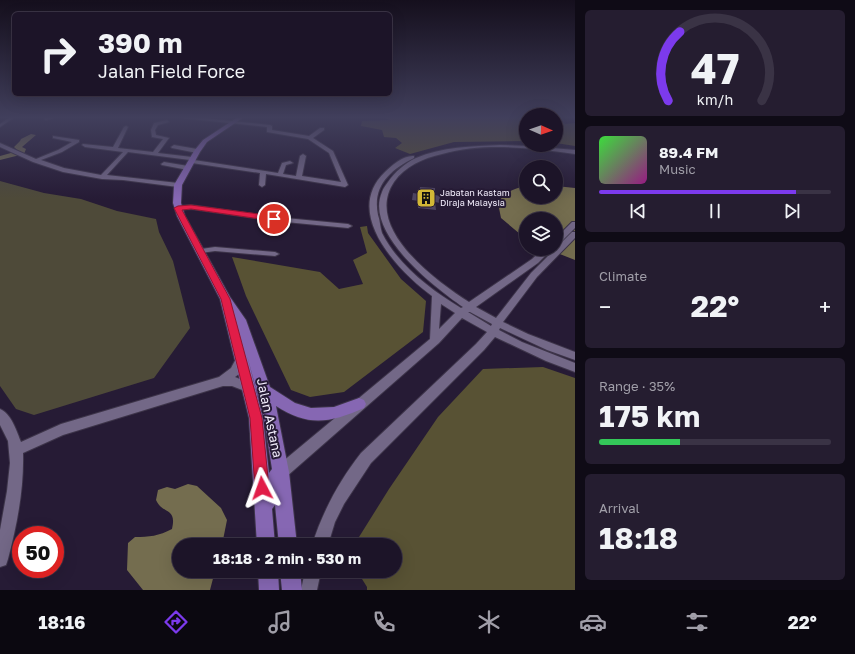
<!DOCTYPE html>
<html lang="en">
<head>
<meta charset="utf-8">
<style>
  :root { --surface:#1c1428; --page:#251d30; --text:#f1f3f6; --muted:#a09ea8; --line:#3a3345; --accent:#7c3aed }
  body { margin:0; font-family:"Golos Text",sans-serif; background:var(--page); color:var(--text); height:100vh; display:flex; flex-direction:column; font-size:15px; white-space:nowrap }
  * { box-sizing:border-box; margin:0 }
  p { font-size:13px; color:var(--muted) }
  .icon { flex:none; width:22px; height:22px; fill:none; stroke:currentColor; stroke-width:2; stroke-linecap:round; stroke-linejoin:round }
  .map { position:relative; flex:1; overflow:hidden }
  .drawer { display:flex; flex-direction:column; gap:10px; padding:10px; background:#0f0b16; width:280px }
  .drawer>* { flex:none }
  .top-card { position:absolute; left:12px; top:12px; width:380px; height:84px; border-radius:6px; box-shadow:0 4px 16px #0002,0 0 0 1px var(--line); background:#1c1428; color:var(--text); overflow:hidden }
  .needle { width:26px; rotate:92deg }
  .buttons { position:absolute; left:519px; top:108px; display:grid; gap:8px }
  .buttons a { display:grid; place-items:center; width:44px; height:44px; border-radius:50%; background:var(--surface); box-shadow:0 4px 16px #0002,0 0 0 1px var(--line); font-size:20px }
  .speed { position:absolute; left:12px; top:526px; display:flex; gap:8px; font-size:20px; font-weight:700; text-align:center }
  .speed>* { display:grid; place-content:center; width:52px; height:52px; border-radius:50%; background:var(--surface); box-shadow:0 4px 16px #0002,0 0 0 1px var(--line); line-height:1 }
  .speed .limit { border:6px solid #d22; background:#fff; color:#111 }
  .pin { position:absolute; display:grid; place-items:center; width:34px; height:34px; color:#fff; margin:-17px; border:2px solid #fff; border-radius:50%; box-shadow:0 1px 4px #0007 }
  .me { position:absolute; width:44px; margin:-22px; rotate:356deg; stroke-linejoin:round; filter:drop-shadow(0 0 3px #0008) }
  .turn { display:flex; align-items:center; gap:14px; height:84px; padding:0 20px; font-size:18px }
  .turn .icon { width:52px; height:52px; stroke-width:2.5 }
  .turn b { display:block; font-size:28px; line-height:34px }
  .big { font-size:30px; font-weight:700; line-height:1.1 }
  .drawer .card { flex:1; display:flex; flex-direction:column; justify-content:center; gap:6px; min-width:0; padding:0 14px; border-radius:6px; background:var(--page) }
  .drawer .dial { align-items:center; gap:0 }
  .dial svg { height:104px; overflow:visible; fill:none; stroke:var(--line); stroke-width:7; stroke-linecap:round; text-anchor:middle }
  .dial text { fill:var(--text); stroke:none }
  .song { display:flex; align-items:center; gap:12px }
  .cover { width:48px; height:48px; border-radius:6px; background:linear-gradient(135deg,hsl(120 70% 55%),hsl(310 70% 35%)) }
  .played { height:4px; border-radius:2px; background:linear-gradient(90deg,var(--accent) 85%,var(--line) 85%) }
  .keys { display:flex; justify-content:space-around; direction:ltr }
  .heat { display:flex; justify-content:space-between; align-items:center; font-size:22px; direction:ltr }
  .charge { height:6px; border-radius:3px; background:linear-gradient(90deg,#34c759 35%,var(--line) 0) }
  .trip { position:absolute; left:172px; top:538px; width:230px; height:40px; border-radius:20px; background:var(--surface); box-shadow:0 4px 16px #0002,0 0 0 1px var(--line); font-weight:700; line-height:40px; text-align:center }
  .dock { display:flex; height:64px; justify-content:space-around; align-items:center; background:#0b0810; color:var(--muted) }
  .dock .icon { width:28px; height:28px }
  .dock .selected { color:var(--accent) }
  .dock b { font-size:18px; color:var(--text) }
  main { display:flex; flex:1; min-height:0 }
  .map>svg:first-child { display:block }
</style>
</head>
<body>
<main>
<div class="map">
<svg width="575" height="590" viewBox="0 0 575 590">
  <rect width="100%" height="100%" fill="#261b35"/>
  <path fill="#4e4a39" d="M0 181 44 193 81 199 117 211 156 219 159 232 173 261 190 328 154 378 34 415 16 409 0 386Z"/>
  <path fill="#585234" d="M384 117H526V141L454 142 410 154 395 148 402 143 396 138 384 137 382 130 361 126 362 121 389 120Z
    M556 117H575L557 118 565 124 575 123V146L556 143Z
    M367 226 368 233 401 279 426 301 423 332 344 392 310 397 291 390 246 296 232 257 320 272 339 289 363 284 353 260 367 253 360 227Z
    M543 367 575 378V590H367V587L357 571H395V545H354L389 489 438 417 483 369Z"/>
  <path fill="#746d4f" d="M526 186V197H556V186L575 188V260L547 249H556V219H526V239L501 218 498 203C504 193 514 188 526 186Z
    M188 484 197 486 221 508 227 520 222 545H179V571H215L210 590H143L127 570 128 543 135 537C149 537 159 536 172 529 177 507 163 515 156 500L158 490 167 487 175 489Z"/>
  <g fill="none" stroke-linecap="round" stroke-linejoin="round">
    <path fill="#746d4f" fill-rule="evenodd" d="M31 134 36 135 22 147 26 149 24 154 0 160V156L18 151 14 147 20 141 21 139Z"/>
  </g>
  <path fill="#4d4360" d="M420 187 435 188V195L440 196V203L435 202 436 210 418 208 419 201 412 200 413 193 419 194Z"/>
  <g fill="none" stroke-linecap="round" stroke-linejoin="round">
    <defs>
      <path id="minor" d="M10 117H15L0 127V124Z
        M50 117H57L46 120 44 119Z
        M180 117H193L270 125 272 126V130L309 136 320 128H324V130L313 138 333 151 348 185 345 187 266 174 265 185 262 187 259 185 260 173 192 163 190 160 128 152 107 175 178 183 181 185 178 187 123 180 102 179 63 172 33 162 0 147V143L36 159 58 150 72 142 53 138V136L79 140V142L62 152 41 160 64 168 101 175 123 152 85 147 82 145 83 144 113 147 124 127 126 126 128 127 118 148 153 152 163 139 152 137 151 130 154 123 167 120 169 122 158 125 155 130 156 135 169 138 158 153 192 157 194 160 278 173 282 163 290 161 293 163 286 165 283 174 296 176 300 156 303 154 306 156 302 176 341 182 329 153 308 139 267 132V127L182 118Z
        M174 145 197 149 200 151 197 153 172 148 171 147Z
        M500 145 529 146 575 150V154C532 148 485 142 442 154 424 158 405 166 394 182 363 228 436 281 469 302L532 259 543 249H552L538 263 476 307 496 318 531 273 572 232H575V238L537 277 503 322 528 334 575 352V360L547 350 500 328 499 330 522 342 575 363V372L546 361 495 337 484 350 371 463 344 504 335 522 328 545H312C323 511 339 481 361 453L476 344 487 332 462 318 439 343 286 477 281 479 276 477 274 472 276 467 430 339 432 296C398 271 342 213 385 172 392 165 404 155 414 156V158C390 170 372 186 378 215 380 220 380 227 382 233 398 265 431 290 461 308L463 307C434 287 364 233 382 192 383 188 386 185 388 182 395 172 405 163 416 158 442 147 472 146 500 145ZM441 304 455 313 439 329ZM468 312H470L492 324 491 326Z
        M164 162 188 166 191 168 188 170 162 165 161 164Z
        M191 205 275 217 348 224 352 226 348 228 275 221 191 209 178 210 175 208 178 206Z
        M572 222H575V228L559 244H556V238Z
        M215 247 275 252 279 254 275 256 215 251 201 253 197 251 201 249Z
        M242 354 246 355 247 358 239 374 235 377 254 385 256 388 254 391 250 393 232 386H223L63 435 23 453C24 489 17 525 8 559L6 565 0 567V530L7 491 10 463 8 441 0 425V409C11 413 17 432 21 442L61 424 219 377 231 368 238 355Z
        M305 571H321L317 590H301Z"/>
      <path id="major" d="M238 117H244L207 142 200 152 182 185 181 203 185 216 230 297 246 320 270 387 295 403 311 408 334 407 359 398 364 400 366 404 364 408C330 423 308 427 276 406L289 472 297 545H279L275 505 272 509 275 545H257L249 418 220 299 177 216 173 203 174 185 194 151 203 140ZM247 355 264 419 272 469 269 473 263 418Z
        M258 571H278L279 590H259Z
        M280 571H300L302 590H282Z"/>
    </defs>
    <use href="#minor" stroke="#3d3449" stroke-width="2"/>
    <use href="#major" stroke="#3d3449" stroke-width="2"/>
    <use href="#minor" fill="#736887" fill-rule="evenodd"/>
    <use href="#major" fill="#8667b3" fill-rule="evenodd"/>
  </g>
  <linearGradient id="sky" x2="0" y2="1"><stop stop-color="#150f1d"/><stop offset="0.59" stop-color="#413f5c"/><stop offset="1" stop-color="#413f5c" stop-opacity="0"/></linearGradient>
  <rect width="575" height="199" fill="url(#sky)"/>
  <path fill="#e11d48" stroke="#92132f" d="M191 205 274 216 278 219 274 221 191 209 182 210 230 299 262 418 269 488 267 492 262 495 257 492 255 488 250 418 221 299 174 208 178 206Z"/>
  <defs>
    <symbol id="building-square" viewBox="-11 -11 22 22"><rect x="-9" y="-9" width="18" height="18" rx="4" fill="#d2b736" stroke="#261b35"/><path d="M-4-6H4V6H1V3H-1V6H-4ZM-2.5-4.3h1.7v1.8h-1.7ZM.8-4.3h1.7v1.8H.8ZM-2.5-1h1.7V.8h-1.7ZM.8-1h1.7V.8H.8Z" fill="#111"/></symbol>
  </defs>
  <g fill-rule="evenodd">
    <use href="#building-square" x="415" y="187" width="22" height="22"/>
  </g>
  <g text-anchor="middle" stroke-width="4" stroke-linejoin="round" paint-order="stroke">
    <g font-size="9" fill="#f3eefd" stroke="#261b35" text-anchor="start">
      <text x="440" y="196">Jabatan Kastam<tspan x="440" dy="10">Diraja Malaysia</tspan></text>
    </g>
    <g font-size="13" fill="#f3eefd" stroke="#261b35">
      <text transform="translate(270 418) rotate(78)" y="5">Jalan Astana</text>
    </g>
  </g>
</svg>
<div class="buttons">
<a><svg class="needle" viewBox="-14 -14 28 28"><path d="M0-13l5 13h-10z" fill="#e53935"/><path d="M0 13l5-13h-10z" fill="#a09ea8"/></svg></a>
<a><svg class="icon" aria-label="search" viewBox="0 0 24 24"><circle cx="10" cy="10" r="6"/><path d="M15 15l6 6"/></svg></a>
<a><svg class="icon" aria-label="layers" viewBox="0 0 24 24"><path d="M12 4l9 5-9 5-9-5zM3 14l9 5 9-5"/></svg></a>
</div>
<div class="speed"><div class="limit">50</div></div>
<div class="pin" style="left:274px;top:219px;background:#d93025"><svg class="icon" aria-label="arrive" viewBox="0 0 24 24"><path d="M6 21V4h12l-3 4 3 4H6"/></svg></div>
<svg class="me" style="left:262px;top:488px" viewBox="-20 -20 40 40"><path d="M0-17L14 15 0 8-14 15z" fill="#e11d48" stroke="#fff" stroke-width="4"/></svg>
<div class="trip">18:18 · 2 min · 530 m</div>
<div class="top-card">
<div class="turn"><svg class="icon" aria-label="right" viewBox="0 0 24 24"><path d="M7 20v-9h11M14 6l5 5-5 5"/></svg><div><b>390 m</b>Jalan Field Force</div></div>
</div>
</div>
<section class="drawer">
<div class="card dial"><svg viewBox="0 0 100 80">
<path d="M14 69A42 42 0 1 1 86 69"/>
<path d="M14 69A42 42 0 0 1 23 16" stroke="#7c3aed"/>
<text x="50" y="56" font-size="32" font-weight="700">47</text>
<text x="50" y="72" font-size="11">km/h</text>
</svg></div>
<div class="card">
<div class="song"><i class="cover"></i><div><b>89.4 FM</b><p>Music</p></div></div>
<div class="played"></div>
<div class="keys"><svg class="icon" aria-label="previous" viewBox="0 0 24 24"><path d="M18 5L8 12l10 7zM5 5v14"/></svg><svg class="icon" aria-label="pause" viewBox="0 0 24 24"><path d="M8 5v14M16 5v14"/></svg><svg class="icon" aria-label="next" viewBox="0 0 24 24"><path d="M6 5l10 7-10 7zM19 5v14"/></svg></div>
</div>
<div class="card"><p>Climate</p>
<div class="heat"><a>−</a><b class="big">22°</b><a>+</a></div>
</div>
<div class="card"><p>Range · 35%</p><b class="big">175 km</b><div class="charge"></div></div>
<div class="card"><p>Arrival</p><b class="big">18:18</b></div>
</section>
</main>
<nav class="dock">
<b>18:16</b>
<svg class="icon selected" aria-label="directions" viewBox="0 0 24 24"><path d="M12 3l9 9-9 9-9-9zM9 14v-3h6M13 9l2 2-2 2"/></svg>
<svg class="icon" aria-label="music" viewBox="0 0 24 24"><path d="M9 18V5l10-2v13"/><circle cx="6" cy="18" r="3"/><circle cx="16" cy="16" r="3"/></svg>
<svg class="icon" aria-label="phone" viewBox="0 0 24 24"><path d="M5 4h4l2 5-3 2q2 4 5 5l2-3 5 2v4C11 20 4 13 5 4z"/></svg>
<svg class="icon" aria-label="climate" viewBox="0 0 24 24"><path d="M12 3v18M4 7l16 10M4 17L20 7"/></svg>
<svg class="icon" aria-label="car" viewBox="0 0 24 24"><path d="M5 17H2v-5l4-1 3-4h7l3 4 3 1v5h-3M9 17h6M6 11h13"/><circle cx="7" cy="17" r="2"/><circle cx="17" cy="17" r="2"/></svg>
<svg class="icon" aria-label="filters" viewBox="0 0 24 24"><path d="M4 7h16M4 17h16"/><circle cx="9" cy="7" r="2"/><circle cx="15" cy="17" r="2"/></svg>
<b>22°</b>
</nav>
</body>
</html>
